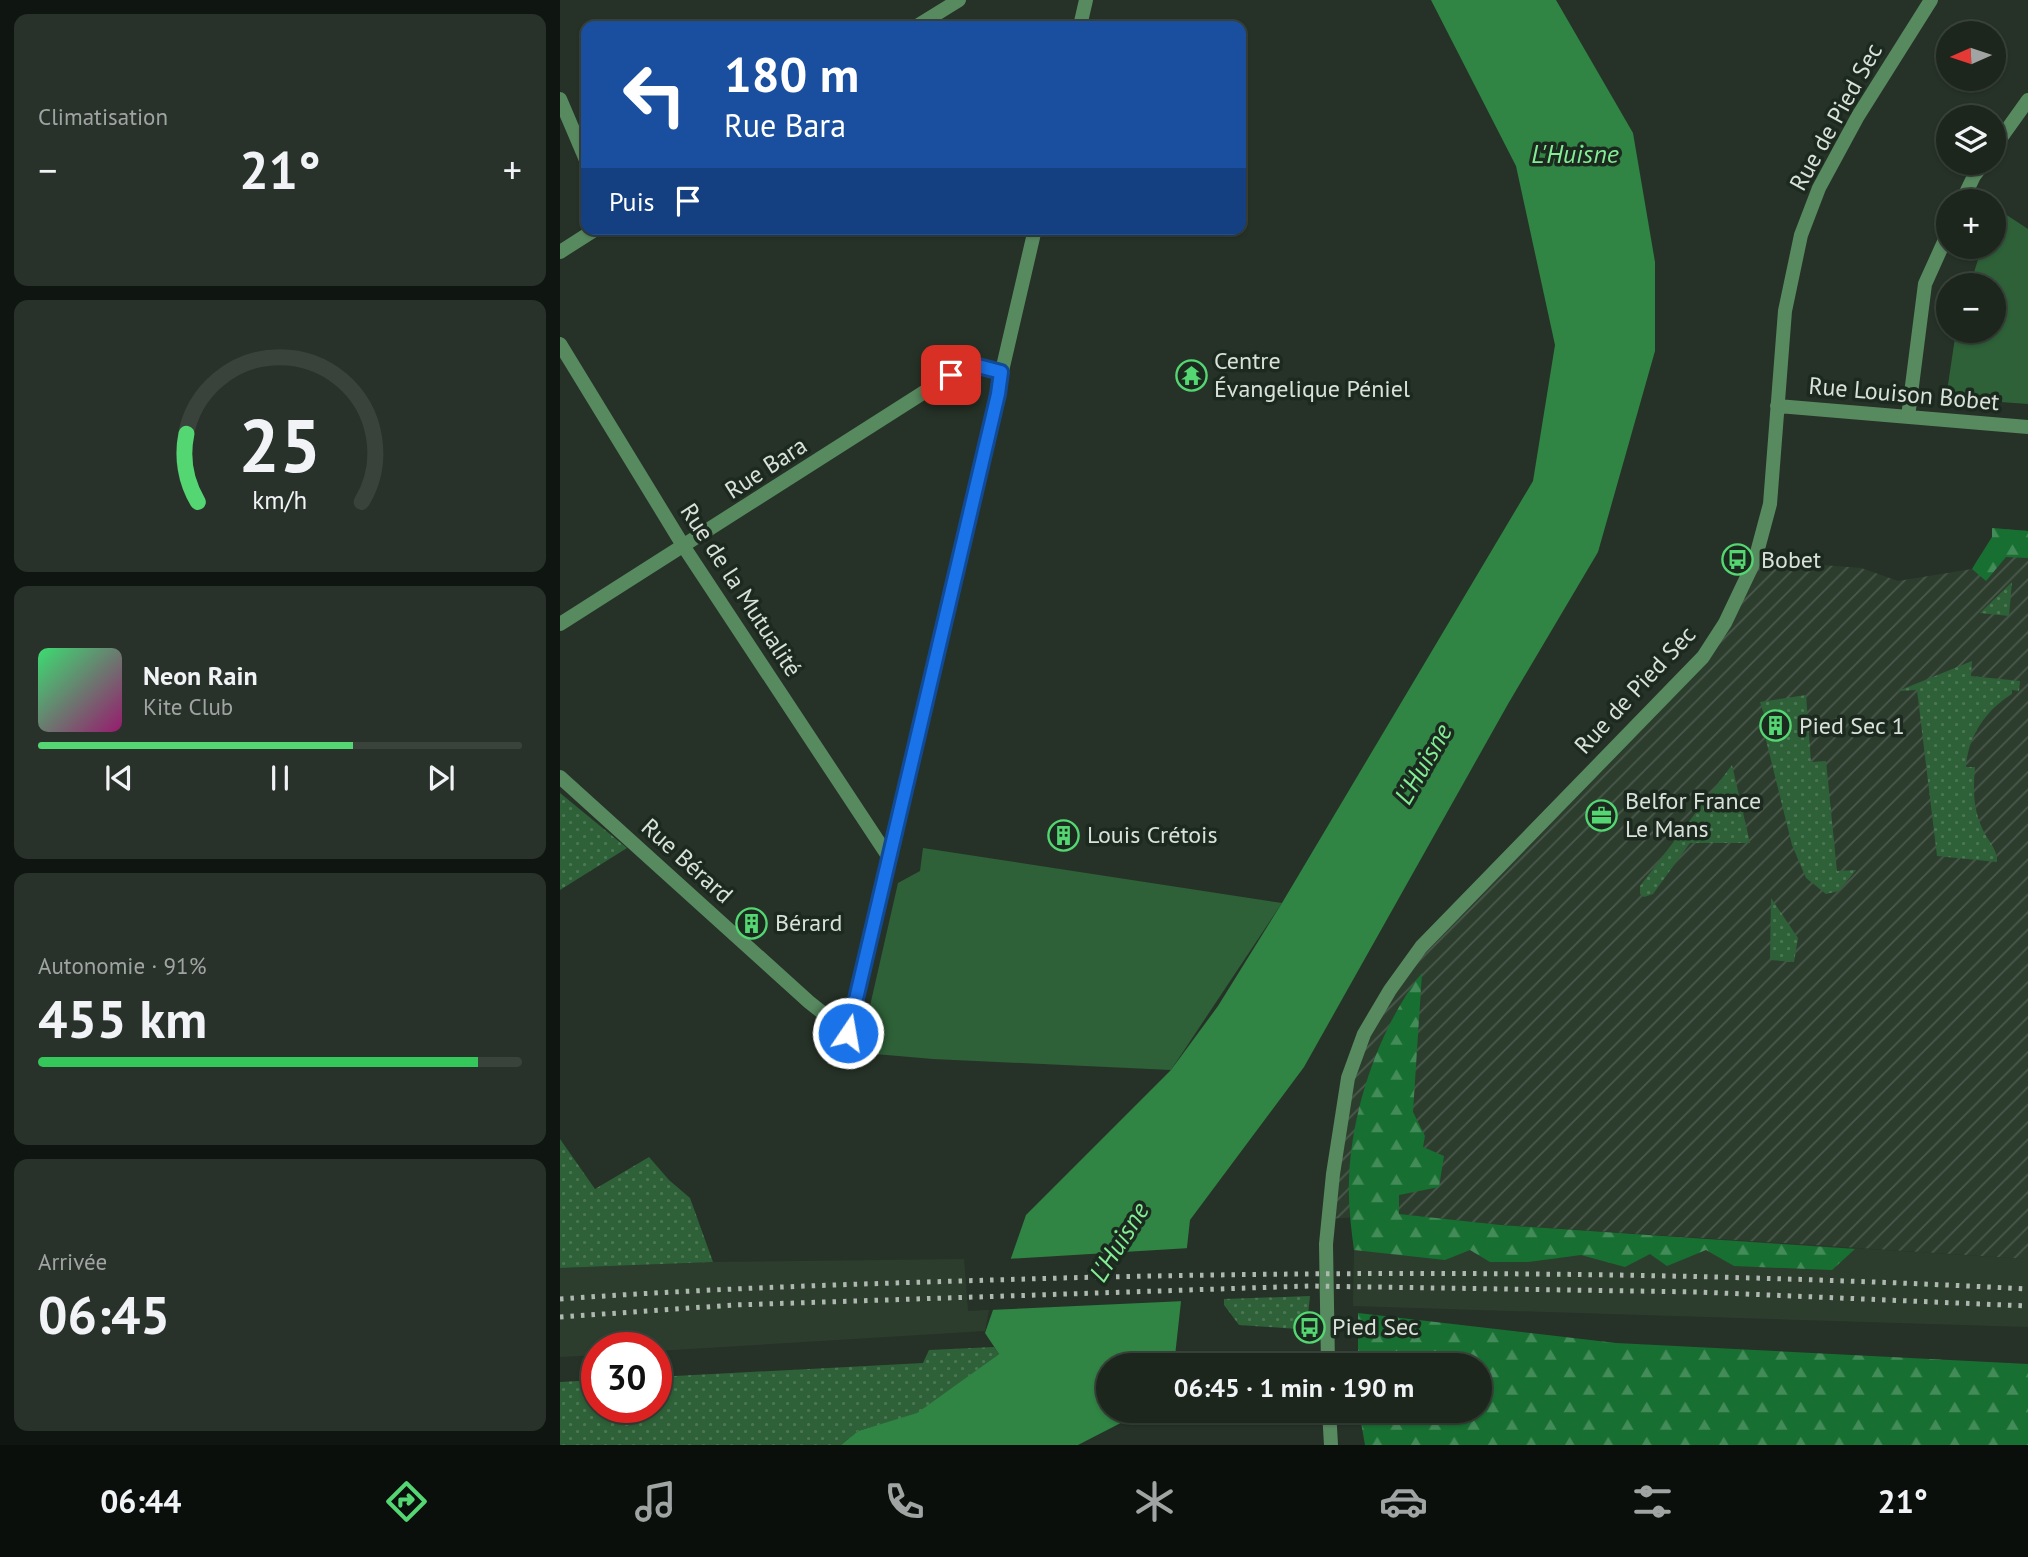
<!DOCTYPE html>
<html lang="fr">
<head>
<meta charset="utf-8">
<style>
  :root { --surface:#1c261d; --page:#29322a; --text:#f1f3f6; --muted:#a0a5a4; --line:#3a433b; --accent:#54d672 }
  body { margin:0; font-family:"PT Sans",sans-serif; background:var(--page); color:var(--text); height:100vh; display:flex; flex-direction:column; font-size:26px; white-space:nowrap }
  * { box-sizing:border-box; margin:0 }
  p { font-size:23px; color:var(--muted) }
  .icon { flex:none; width:38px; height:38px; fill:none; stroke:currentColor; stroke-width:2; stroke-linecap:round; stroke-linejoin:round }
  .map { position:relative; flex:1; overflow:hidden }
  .sheet { display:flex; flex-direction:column; gap:14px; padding:14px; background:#0f1510; width:560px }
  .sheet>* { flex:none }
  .top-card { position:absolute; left:21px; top:21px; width:665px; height:214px; border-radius:14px; box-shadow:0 2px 5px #0004,0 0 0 2px var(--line); background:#1a4fa0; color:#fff; overflow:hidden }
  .needle { width:46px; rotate:267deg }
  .fabs { position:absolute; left:1376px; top:21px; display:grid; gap:14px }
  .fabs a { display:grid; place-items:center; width:70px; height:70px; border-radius:50%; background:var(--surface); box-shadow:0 2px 5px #0004,0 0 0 2px var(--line); font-size:35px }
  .speed { position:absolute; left:21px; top:1332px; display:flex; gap:14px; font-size:35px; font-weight:700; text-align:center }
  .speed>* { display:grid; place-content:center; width:91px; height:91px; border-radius:50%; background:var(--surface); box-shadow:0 2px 5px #0004,0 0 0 2px var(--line); line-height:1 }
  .speed .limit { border:10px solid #d22; background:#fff; color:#111 }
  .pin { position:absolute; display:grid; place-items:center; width:60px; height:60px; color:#fff; margin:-30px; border-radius:14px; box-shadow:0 4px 10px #0006 }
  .me { position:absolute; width:77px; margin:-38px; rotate:12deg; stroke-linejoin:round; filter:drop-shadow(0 0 5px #0008) }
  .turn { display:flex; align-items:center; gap:24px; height:147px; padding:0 28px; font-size:32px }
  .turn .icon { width:91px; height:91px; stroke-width:2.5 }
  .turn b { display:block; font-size:49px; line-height:60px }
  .then { display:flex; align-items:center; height:66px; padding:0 28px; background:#0003; gap:14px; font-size:26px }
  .big { font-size:52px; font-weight:800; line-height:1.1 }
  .sheet .tile { flex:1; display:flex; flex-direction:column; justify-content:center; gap:10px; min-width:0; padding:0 24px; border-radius:14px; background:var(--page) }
  .sheet .dial { align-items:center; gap:0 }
  .dial svg { height:182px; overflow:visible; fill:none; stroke:var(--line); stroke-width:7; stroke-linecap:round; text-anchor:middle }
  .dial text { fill:var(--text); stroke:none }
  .song { display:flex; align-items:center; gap:21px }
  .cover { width:84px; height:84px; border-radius:10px; background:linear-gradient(135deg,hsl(140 70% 55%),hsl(320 70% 35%)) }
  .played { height:7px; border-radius:4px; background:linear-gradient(90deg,var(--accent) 65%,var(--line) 65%) }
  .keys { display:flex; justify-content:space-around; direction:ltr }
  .heat { display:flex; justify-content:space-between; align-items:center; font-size:38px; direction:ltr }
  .charge { height:10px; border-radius:5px; background:linear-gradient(90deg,#34c759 91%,var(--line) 0) }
  .trip { position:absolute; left:536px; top:1353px; width:396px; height:70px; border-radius:35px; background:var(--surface); box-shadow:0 2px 5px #0004,0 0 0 2px var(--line); font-weight:800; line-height:70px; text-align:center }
  .tab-bar { display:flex; height:112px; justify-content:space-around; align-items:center; background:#0b0f0c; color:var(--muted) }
  .tab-bar .icon { width:49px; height:49px }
  .tab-bar .current { color:var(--accent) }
  .tab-bar b { font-size:32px; color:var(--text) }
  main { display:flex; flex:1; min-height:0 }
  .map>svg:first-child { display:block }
</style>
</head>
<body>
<main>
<section class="sheet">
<div class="tile"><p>Climatisation</p>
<div class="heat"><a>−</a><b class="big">21°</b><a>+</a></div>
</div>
<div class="tile dial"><svg viewBox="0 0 100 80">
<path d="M14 69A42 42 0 1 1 86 69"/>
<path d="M14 69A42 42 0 0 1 9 39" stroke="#54d672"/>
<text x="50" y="56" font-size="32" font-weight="700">25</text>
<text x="50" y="72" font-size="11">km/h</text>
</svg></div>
<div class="tile">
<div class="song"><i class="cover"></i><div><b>Neon Rain</b><p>Kite Club</p></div></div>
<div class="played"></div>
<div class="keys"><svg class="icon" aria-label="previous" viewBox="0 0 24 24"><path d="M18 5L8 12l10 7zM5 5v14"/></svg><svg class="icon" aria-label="pause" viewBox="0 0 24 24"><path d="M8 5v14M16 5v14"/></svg><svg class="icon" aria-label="next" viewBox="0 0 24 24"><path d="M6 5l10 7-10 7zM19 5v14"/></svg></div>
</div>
<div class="tile"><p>Autonomie · 91%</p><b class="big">455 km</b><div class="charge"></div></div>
<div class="tile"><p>Arrivée</p><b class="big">06:45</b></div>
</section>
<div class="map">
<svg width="1468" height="1445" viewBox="0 0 1468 1445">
  <defs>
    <pattern id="industrial-furrows" width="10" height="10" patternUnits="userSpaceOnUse" patternTransform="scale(1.75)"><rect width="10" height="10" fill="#2c3d2e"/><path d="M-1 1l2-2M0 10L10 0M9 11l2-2" fill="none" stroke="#4a594c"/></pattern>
    <pattern id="grass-dots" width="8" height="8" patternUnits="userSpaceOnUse" patternTransform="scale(1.75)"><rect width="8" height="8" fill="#2e6138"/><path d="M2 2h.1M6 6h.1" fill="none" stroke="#4c7754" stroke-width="1.8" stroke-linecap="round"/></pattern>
    <pattern id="forest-firs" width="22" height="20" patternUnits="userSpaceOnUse" patternTransform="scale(1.75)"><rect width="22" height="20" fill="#177031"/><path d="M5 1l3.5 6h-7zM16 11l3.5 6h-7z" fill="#438b58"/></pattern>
  </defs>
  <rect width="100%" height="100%" fill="#263227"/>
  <path fill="#2c3d2e" d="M790 1216 1468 1259V1327L793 1306 794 1250Z
    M404 1259 408 1311 429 1310 425 1331 96 1351V1348H37V1355L0 1357V1268L153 1262Z"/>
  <path fill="url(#industrial-furrows)" d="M1432 528 1468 531V1259L941 1225 838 1214 768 1219 795 1055 861 947 1143 657 1195 560 1301 568 1338 581 1412 569 1432 537Z"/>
  <path fill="url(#grass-dots)" d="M1452 582 1449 616 1420 613Z
    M1412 661 1411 676 1460 681 1459 691 1452 690V694C1426 710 1408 736 1406 767H1415C1413 789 1413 808 1422 828 1427 840 1438 849 1437 862L1377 856 1357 690 1338 691Z
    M1246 695 1251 762 1266 761 1277 871 1296 870 1279 891 1266 894 1246 878 1232 845 1205 736V718L1200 702Z
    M1172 765 1190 843H1130L1093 894 1084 897 1080 894V886Z
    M0 793 67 848 0 890Z
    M1211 898 1238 938 1234 962 1210 960Z
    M0 1139 35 1189 89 1157 109 1180 130 1198 153 1262 0 1268Z
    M750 1296 748 1315 742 1316 738 1329 679 1325 664 1305V1299Z
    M434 1347 439 1354 357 1414 298 1431 281 1445H0V1382L37 1380V1407H96V1377L363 1363 369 1350Z"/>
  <path fill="url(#forest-firs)" d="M1432 528 1468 531V558L1446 557 1426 581 1412 569 1432 537Z
    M862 973 853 1112 865 1136 863 1147 884 1156 879 1187 839 1195V1214L941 1225 1295 1249 1272 1270 1174 1266 1146 1250 1107 1266 1090 1254 1065 1267 1021 1255 968 1262H930L910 1250 885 1260 794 1250C791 1227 788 1203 789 1180 791 1111 819 1027 862 973Z
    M798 1313 1056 1343 1468 1364V1445H805L799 1411 919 1410V1365H798Z"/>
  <path fill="#2e6138" d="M1436 208 1468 229V404L1386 398 1396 331H1433V285H1410L1422 247H1433V216Z
    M363 848 722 903 611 1070 373 1059 315 1054 307 1019 338 883 360 871Z"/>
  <path fill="#308444" d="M871 0H996L1073 133 1095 262V351L1038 552 948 704 744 1067 630 1220 614 1365H548V1410L584 1411 518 1445H281L298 1431 357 1413 439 1354 425 1333 466 1215 611 1070 658 1006 722 903 973 481 995 345 956 166Z"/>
  <path fill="#263227" d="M630 1248 625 1301 429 1310 447 1259Z"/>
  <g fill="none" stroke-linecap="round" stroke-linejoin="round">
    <path stroke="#588a60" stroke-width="14" d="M357 26 399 0
      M520 26 526 0
      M0 99 26 160
      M1433 149 1468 100
      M1402 201 1414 176 1424 163
      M0 252 36 229
      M0 344 124 547 328 856
      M1217 406 1468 427
      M1348 417 1365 284 1388 233
      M0 624 391 375 418 366 441 372
      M0 777 249 1002 288 1033 475 229
      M768 1365 766 1244 773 1174 788 1078 804 1034 830 990 861 947 1143 657 1165 623 1195 560 1210 504 1225 311 1241 235 1259 188 1298 116 1371 0
      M769 1410 771 1445"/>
    <path stroke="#afb8b0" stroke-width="5" stroke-dasharray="3.5 7" stroke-linecap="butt" d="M0 1299C167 1287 334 1283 501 1278 824 1270 1146 1272 1468 1289
      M0 1317 174 1305 749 1286 1138 1292 1468 1306"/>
  </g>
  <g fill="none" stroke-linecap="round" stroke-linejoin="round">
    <defs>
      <path id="route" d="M288 1033 438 394 441 372 418 366 391 375"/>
    </defs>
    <use href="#route" stroke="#114b97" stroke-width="18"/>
    <use href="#route" stroke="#1a73e8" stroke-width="12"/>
  </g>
  <defs>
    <symbol id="temple-ring" viewBox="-11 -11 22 22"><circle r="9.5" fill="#1c291e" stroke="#54d672" stroke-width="1.5"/><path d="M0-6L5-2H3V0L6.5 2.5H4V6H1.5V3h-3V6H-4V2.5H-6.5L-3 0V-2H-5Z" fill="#54d672"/></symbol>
    <symbol id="bus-ring" viewBox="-11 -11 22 22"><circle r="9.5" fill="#1c291e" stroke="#54d672" stroke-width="1.5"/><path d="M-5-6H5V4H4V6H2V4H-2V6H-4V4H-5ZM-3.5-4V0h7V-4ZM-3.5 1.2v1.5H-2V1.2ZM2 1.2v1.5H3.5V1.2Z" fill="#54d672"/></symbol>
    <symbol id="building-ring" viewBox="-11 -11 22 22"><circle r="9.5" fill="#1c291e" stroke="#54d672" stroke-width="1.5"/><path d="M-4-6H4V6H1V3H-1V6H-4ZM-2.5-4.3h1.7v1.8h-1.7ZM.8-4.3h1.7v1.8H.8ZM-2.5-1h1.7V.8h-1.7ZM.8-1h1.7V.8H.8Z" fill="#54d672"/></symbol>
    <symbol id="office-ring" viewBox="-11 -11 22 22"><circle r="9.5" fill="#1c291e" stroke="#54d672" stroke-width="1.5"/><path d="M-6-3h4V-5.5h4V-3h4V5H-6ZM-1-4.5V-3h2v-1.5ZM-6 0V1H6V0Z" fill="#54d672"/></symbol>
  </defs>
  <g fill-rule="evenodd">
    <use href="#temple-ring" x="614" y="358" width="35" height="35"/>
    <use href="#bus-ring" x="1160" y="542" width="35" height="35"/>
    <use href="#building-ring" x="1198" y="708" width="35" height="35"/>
    <use href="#office-ring" x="1024" y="798" width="35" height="35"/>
    <use href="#building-ring" x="486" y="818" width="35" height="35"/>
    <use href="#building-ring" x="174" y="906" width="35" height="35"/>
    <use href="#bus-ring" x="732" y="1310" width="35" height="35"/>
  </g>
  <g text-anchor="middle" stroke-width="7" stroke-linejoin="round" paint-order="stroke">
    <g font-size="24" fill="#d9e1da" stroke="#1c291e">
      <text transform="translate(1276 117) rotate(-61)" y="8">Rue de Pied Sec</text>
      <text transform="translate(1344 394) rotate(5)" y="8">Rue Louison Bobet</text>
      <text transform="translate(206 468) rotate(-33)" y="8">Rue Bara</text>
      <text transform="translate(181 590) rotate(57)" y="8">Rue de la Mutualité</text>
      <text transform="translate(1075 690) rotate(-47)" y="8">Rue de Pied Sec</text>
      <text transform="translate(127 861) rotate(42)" y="8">Rue Bérard</text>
    </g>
    <g font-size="24" fill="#d9e1da" stroke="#1c291e" text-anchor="start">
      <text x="654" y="369">Centre<tspan x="654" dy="28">Évangelique Péniel</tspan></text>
      <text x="1201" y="568">Bobet</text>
      <text x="1239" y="734">Pied Sec 1</text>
      <text x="1065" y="809">Belfor France<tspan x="1065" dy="28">Le Mans</tspan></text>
      <text x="527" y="843">Louis Crétois</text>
      <text x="215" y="931">Bérard</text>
      <text x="772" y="1335">Pied Sec</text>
    </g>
    <g font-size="26" font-style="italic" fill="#83ed96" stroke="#1c291e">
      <text x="1015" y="163">L'Huisne</text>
      <text transform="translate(863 764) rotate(-60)" y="9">L'Huisne</text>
      <text transform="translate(559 1242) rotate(-58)" y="9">L'Huisne</text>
    </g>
  </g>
</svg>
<div class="fabs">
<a><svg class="needle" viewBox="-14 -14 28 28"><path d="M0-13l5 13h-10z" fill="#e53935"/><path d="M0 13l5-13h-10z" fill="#a0a5a4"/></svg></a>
<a><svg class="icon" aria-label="layers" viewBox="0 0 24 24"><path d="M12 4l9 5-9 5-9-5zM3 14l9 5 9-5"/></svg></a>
<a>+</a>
<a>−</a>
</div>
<div class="speed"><div class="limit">30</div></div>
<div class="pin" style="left:391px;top:375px;background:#d93025"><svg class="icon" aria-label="arrive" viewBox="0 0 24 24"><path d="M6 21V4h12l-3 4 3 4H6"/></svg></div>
<svg class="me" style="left:288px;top:1033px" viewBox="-20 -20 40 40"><circle r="17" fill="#1a73e8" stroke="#fff" stroke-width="3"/><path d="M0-11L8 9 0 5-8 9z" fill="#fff"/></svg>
<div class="trip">06:45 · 1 min · 190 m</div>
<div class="top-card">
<div class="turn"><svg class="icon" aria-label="left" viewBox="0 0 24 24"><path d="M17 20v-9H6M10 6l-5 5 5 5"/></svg><div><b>180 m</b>Rue Bara</div></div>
<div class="then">Puis<svg class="icon" aria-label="arrive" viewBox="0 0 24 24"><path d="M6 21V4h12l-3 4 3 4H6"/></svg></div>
</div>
</div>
</main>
<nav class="tab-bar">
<b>06:44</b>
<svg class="icon current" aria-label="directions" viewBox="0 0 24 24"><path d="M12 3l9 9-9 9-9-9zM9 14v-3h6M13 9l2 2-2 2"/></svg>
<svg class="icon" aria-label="music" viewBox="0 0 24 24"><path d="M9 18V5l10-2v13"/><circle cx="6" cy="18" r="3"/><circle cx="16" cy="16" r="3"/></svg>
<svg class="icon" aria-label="phone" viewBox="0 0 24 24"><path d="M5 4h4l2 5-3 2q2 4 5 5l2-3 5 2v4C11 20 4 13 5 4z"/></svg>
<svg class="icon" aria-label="climate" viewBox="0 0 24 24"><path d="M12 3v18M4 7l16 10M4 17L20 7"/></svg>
<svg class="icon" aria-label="car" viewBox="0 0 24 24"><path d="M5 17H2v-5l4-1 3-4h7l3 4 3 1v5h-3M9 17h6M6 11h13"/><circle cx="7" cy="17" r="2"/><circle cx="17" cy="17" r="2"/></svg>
<svg class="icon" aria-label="filters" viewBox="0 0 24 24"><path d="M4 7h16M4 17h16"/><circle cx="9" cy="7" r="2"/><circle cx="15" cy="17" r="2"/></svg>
<b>21°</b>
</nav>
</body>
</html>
